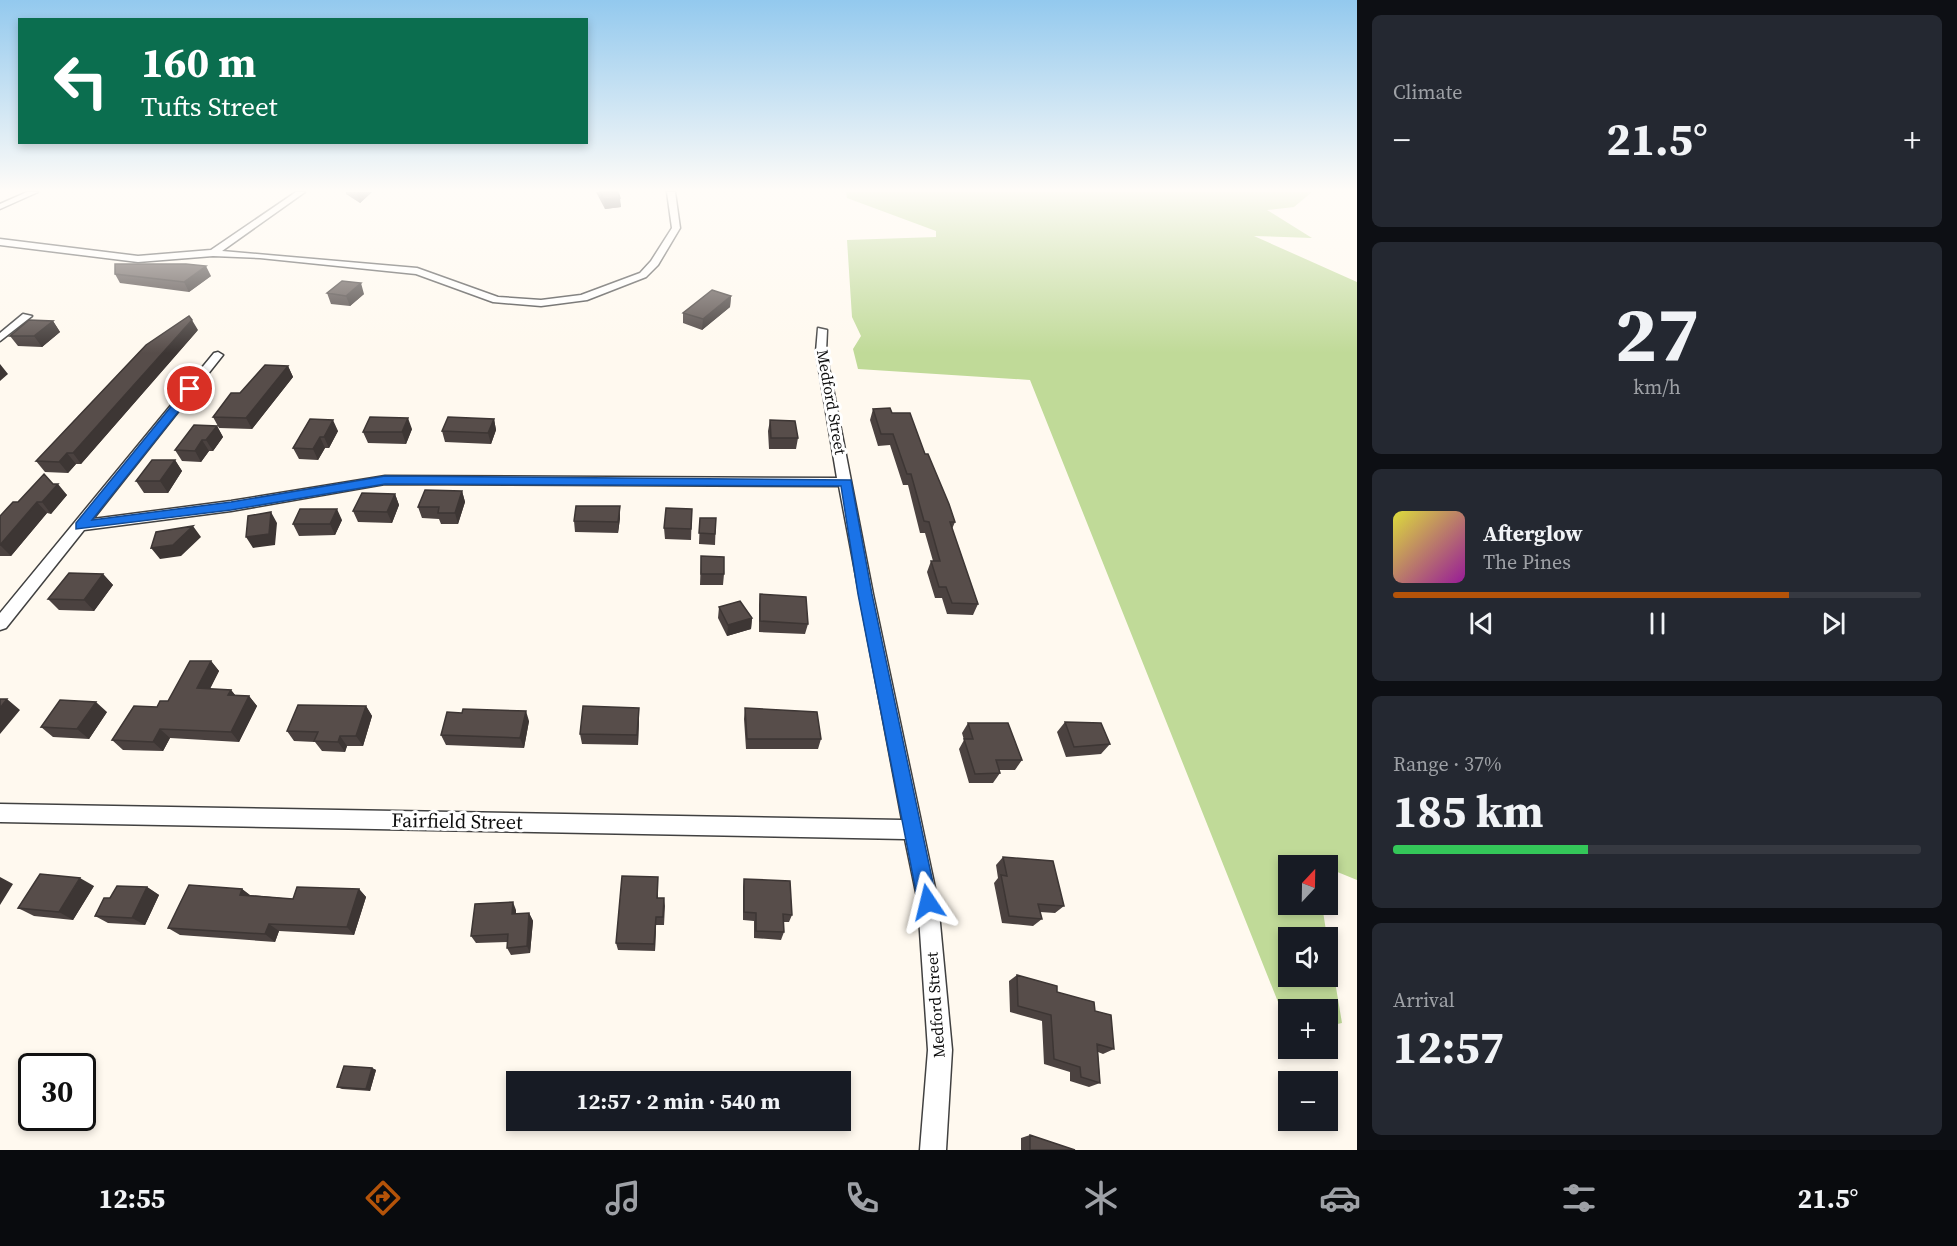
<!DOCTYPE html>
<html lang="en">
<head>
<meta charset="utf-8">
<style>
  :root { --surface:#171b24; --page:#242831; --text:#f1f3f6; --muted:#9ea1a6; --line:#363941; --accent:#b45309 }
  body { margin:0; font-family:"Source Serif 4",serif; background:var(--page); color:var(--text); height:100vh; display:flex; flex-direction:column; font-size:22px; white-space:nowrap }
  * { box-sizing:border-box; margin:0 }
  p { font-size:20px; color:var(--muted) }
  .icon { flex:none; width:33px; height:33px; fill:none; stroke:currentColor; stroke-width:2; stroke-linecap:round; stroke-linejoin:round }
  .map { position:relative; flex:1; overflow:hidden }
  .side { display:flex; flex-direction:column; gap:15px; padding:15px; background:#0d0f14; width:600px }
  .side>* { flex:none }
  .top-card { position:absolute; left:18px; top:18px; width:570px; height:126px; border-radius:0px; box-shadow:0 3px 9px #0003; background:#0b6e4f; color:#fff; overflow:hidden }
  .needle { width:39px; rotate:22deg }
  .controls { position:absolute; left:1278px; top:855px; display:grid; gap:12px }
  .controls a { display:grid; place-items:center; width:60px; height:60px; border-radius:0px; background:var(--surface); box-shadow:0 3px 9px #0003; font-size:30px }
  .speed { position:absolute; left:18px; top:1053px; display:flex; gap:12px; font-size:30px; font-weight:700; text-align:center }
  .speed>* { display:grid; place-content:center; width:78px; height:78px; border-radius:50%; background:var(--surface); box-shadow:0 3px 9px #0003; line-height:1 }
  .speed .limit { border:3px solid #111; border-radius:9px; background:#fff; color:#111 }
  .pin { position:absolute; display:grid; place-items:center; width:51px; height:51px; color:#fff; margin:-26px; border:3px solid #fff; border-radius:50%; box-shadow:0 2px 6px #0007 }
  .me { position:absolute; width:66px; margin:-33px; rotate:350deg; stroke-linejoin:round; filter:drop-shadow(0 0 4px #0008) }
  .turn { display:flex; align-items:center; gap:21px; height:126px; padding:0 24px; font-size:27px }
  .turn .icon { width:78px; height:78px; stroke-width:2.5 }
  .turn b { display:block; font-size:42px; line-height:51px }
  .big { font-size:45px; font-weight:700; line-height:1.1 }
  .side .card { flex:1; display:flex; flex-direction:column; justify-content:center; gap:9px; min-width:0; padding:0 21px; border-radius:9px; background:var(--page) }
  .side .dial { align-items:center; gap:0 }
  .dial b { font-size:78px; line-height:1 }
  .song { display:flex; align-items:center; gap:18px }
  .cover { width:72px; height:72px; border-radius:9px; background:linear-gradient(135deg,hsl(60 70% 55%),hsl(300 70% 35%)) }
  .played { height:6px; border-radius:3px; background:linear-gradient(90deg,var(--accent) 75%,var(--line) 75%) }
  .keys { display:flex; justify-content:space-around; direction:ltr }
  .heat { display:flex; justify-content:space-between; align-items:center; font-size:33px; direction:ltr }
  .charge { height:9px; border-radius:4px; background:linear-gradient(90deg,#34c759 37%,var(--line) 0) }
  .trip { position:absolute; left:506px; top:1071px; width:345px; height:60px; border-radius:0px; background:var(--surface); box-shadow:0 3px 9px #0003; font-weight:700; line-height:60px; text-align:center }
  .tabs { display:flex; height:96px; justify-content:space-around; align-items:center; background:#090b0e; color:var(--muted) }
  .tabs .icon { width:42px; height:42px }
  .tabs .current { color:var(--accent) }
  .tabs b { font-size:27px; color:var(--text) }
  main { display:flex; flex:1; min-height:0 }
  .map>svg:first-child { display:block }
</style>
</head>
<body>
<main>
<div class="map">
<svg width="1357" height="1150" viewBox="0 0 1357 1150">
  <rect width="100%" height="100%" fill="#fff9ef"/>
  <path fill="#c0da98" d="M846 192H1312L1294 207 1267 210 1312 238 1254 236 1357 282V880L1335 871 1328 886V866H1288V904L1322 905 1327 937 1288 938V976H1328V940L1342 1023 1328 1026V1010H1288V1027L1030 380 858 369 853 349 861 336 852 317 847 240 936 237V231L847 198Z"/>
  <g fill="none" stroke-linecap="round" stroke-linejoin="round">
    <defs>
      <path id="street" d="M27 192H38L0 209V204Z
        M296 192H305L222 251 417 268 498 297 541 300 581 295 640 273 651 261 672 228 667 192H675L680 228 658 265 646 277 587 300 541 306 493 302 416 274 260 258 213 256 138 262 0 245V239L138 256 211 250Z
        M23 314 32 316 0 341V333Z
        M818 328 827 330 826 352 873 594 938 902 952 1050 946 1150H920L928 1050 918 902 905 839 0 822V804L902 820 839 486 385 484 231 511 84 530 6 628 0 630V613L214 353 218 352 223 355 93 519 231 501 385 476 837 478 816 352Z"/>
    </defs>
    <use href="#street" stroke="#414141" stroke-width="3"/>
    <use href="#street" fill="#fff" fill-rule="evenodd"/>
  </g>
  <path fill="#4b4240" d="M346 192H372L360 203 346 194Z
    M596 192H618L621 207 605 209Z
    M115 274 211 276 189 292 120 283Z
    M327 293 364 294 350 306 331 304Z
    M731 296 730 307 702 330 683 323V313Z
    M53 321 60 332 42 347 18 346 10 336Z
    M198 330 81 464H76L68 473 45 472 36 461Z
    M288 366 293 377 252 429 219 428 213 417 240 393Z
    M873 409 892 413 925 454 955 522 952 529 978 604 973 615 947 614 942 598H935L927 572 931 561H933L925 533H920L908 485H903L890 445 878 446 870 420Z
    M310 419 338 431 329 448H325L318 460 299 459 293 448Z
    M494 419 496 430 491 444 445 442 442 431Z
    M770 420 798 438 796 449H769L768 431Z
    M217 426 223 437 213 451H209L201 462 182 461 175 450Z
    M412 429 406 444 368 443 363 432Z
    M175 460 182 471 168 493H144L136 481Z
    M53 484 67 495 51 514 47 513 11 556H0V516L18 502Z
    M462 491 465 502 458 524H441L439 519 422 518 418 507Z
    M395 494 399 505 392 523 358 522 353 511Z
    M692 509 691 540 665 539 664 528Z
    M620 518 618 533 575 532 574 521Z
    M700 518H716L715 545 699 544Z
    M342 520 335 535 299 536 293 524Z
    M701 556 724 574 723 585H700Z
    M103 574 113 585 94 611 59 610 48 599Z
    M760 594 808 624 805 634 759 632V605Z
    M719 607 752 618 751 629 727 636 718 618Z
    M211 661 219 671 210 689 231 690 236 696H249L257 706 239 742 170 738 163 751 123 750 112 740 157 707 168 701Z
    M366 706 372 716 363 746H347L345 752 322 751 315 742 294 741 287 731Z
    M745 708 821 739 818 749H746L744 719Z
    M107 712 89 739 53 737 41 727Z
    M462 713 529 721 524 748 446 745 441 735Z
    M639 718 638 745 582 744 580 734Z
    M1065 722 1110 744 1101 754 1066 757 1057 732Z
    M968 723 1022 760 1015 770H999L1000 773 993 783H969L959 749 964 740 962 733Z
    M1003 857 1064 906 1055 913 1040 912 1042 919 1033 926 1002 923 994 883 998 878 996 865Z
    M658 877V898H664L665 906 664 925H656L655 951 618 950 616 943Z
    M744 879 792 915 789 922H783L784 932 781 940 754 938V921L743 920V887Z
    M94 886 73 920 34 916 18 908Z
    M147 887 159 895 145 925 108 923 95 916 110 898Z
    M242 889 250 895 293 899 359 889 366 897 354 935 279 931 275 942 180 935 168 928Z
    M516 910V914L529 913 533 921 530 953 511 955 507 948V942L476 943 471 936Z
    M1017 975 1057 992 1095 1011 1114 1049 1103 1054 1098 1052 1100 1083 1089 1087 1070 1081V1072L1044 1064 1042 1021 1010 1012 1009 981Z
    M372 1068 376 1070 370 1091 342 1089 337 1087Z
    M1030 1135 1075 1150H1021V1138Z"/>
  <path fill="#3d3634" d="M358 192H372L360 203 357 193Z
    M620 198 621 207 605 209 604 199Z
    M206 266 211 276 189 292 184 282Z
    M361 283 364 294 350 306 346 296Z
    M731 296 730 307 702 330 703 319Z
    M192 320 198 330 81 464 73 453Z
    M53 321 60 332 42 347 34 336Z
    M0 364 8 374 0 381Z
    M288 366 293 377 252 429 246 418Z
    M408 418 412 429 406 444 402 432Z
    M494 419 496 430 491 444 488 433Z
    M333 420 338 431 329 448 324 437Z
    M217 426 223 437 213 451 206 440Z
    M320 437 325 448 318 460 313 449Z
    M202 440 209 451 201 462 195 451Z
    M67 453 76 464 68 473 59 462Z
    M175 460 182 471 168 493 160 481Z
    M58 484 67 495 51 514 42 502Z
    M462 491 465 502 458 524 455 513Z
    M395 494 399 505 392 523 387 512Z
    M37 502 47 513 11 556 0 545Z
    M620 506V518L618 533V522Z
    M337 509 342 520 335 535 330 524Z
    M271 512 277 523 275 545 253 548 246 537Z
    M193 526 201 537 181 556 160 559 151 548Z
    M103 574 113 585 94 611 84 600Z
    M752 618 751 629 727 636 728 625Z
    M211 661 219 671 205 698 197 688Z
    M231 690 239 700 228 695Z
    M249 696 257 706 239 742 231 732Z
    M7 699 20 710 0 734V708Z
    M96 702 107 712 89 739 77 729Z
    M366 706 372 716 363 746 356 736Z
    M639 708V718L638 745 637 735Z
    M526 711 529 721 524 748 520 738Z
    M160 729 170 738 163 751 153 742Z
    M340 736 347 746 345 752 338 742Z
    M0 877 13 884 0 905Z
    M80 878 94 886 73 920 59 912Z
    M147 887 159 895 145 925 132 918Z
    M242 889 252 897 240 895Z
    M359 889 366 897 354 935 347 927Z
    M513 902 516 910V922L512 914Z
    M529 913 533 921 530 953 527 946Z
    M656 917V925L655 951 654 944Z
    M269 924 279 931 275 942 265 934Z
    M372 1068 376 1070 370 1091 366 1089Z"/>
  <path fill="#574d4a" stroke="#3d3634" stroke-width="1.5" d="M600 192H618L620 198 604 199Z
    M115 264H186L206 266 184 282 115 274Z
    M342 281 361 283 346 296 327 293Z
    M712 290 731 296 703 319 683 313Z
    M189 316 192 320 73 453H67L59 462 36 461 146 345Z
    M29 320 53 321 34 336H10Z
    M265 365 288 366 246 418 213 417 231 393H240Z
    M890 408 892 413H910L925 454H928L949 504 955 522H950L978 604 952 603 946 587H939L931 561H940L929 522 924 521 911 474H907L893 434H881L873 409Z
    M370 417 408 418 402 432H363Z
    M448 417 494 419 488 433 442 431Z
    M310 419 333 420 324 437H320L313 449 293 448Z
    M770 420 795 421 798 438H771Z
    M194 425 217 426 206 440H202L195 451 175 450Z
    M152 460H175L160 481H136Z
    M44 474 53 484H58L42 502H37L0 545V516L13 502H18Z
    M425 490 462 491 455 513H438L439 507H418Z
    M362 493 395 494 387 512 353 511Z
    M576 506H620L618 522 574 521Z
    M666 508 692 509 691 529 664 528Z
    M300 509H337L330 524H293Z
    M271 512 269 534 246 537 248 516Z
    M700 518H716L715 534 699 533Z
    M193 526 173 545 151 548 156 532Z
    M701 556 724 557V574H701Z
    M69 573 103 574 84 600 48 599Z
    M760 594 806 597 808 624 760 621Z
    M740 601 752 618 728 625 719 607Z
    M190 661H211L197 688 231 690 228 695 249 696 231 732 160 729 153 742 112 740 134 706 157 707 160 701H168Z
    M0 699H7L0 708Z
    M60 700 96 702 77 729 41 727Z
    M298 705 366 706 356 736H340L338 742 314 741 318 732 287 731Z
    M583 706 639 708 637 735 580 734Z
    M745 708 817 712 821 739H747Z
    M463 709 526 711 520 738 441 735 447 712 462 713Z
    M1065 722 1101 723 1110 744 1074 747Z
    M968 723H1008L1022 760H996L1000 773 975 774 964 739H973Z
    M1003 857 1053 861 1064 906 1038 904 1042 919 1009 916 1001 875 1007 876Z
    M40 874 80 878 59 912 18 908Z
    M622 876 658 877 657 898H664L663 917H656L654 944 616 943Z
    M744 879 790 881 792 915 783 914 784 932 756 931V913L744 912Z
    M189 885 242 889 240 895 293 899 297 887 359 889 347 927 269 924 265 934 168 928Z
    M117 886 147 887 132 918 95 916 104 898H110Z
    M513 902 512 914 529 913 527 946 507 948 508 934 471 936 475 904Z
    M1017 975 1057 986V992L1094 1002 1095 1011 1111 1015 1114 1049 1097 1044 1100 1083 1081 1077 1080 1067 1054 1059 1051 1015 1018 1006Z
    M344 1066 372 1068 366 1089 337 1087Z
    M1030 1135 1075 1150H1030Z"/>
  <linearGradient id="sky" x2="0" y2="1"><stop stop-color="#93c9ee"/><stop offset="0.54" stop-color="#fffcf8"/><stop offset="1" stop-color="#fffcf8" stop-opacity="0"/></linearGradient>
  <rect width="1357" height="353" fill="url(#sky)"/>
  <path fill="#1a73e8" stroke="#114b97" stroke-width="1.5" d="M190 386 196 389 194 392 92 520 231 502 385 476 851 480 872 594 937 902 934 909 928 911 921 909 918 902 858 594 841 486 385 484 231 510 76 529V523L187 387Z"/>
  <g text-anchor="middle" stroke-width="6" stroke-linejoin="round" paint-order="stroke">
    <g font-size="16" fill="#0e0e0e" stroke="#fff">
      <text transform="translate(832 402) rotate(80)" y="6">Medford Street</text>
      <text transform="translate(935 1005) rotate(-94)" y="6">Medford Street</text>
    </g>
    <g font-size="20" fill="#0e0e0e" stroke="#fff">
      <text transform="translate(457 821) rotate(1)" y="7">Fairfield Street</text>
    </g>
  </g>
</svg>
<div class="controls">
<a><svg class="needle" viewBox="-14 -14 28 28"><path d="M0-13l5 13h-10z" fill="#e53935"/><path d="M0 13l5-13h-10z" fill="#9ea1a6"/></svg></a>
<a><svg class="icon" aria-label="sound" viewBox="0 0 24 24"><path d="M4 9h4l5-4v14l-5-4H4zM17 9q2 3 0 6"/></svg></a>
<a>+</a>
<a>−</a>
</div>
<div class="speed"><div class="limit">30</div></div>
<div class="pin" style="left:190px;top:389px;background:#d93025"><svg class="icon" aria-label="arrive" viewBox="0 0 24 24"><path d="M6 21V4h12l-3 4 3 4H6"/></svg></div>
<svg class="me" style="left:928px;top:902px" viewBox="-20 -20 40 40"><path d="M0-17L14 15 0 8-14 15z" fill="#1a73e8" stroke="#fff" stroke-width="4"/></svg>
<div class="trip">12:57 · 2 min · 540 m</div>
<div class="top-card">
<div class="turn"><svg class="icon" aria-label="left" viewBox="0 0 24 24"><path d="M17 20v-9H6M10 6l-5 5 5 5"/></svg><div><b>160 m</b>Tufts Street</div></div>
</div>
</div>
<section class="side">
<div class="card"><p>Climate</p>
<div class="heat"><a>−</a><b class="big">21.5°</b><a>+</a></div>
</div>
<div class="card dial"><b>27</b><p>km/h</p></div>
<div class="card">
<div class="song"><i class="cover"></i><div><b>Afterglow</b><p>The Pines</p></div></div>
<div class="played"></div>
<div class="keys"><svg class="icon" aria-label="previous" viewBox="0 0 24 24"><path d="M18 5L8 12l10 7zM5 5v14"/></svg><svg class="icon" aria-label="pause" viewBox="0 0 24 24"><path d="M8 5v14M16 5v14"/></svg><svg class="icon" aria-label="next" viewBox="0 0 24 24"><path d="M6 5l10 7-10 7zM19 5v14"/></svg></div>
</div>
<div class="card"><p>Range · 37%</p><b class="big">185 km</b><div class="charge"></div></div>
<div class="card"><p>Arrival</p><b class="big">12:57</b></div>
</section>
</main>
<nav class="tabs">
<b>12:55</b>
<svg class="icon current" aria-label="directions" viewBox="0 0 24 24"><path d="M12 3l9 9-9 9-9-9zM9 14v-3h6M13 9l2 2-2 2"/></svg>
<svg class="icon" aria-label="music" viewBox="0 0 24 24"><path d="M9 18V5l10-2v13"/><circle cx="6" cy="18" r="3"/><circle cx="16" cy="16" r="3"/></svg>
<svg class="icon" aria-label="phone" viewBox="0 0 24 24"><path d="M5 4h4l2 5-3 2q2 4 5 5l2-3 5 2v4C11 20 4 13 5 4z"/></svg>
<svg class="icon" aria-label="climate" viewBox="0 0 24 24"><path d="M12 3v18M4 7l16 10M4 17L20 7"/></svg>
<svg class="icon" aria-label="car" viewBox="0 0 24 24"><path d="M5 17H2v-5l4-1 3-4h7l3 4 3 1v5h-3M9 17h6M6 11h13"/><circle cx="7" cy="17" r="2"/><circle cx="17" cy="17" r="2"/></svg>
<svg class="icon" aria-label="filters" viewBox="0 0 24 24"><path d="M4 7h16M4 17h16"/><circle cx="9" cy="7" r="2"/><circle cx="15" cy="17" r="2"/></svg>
<b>21.5°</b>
</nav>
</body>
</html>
